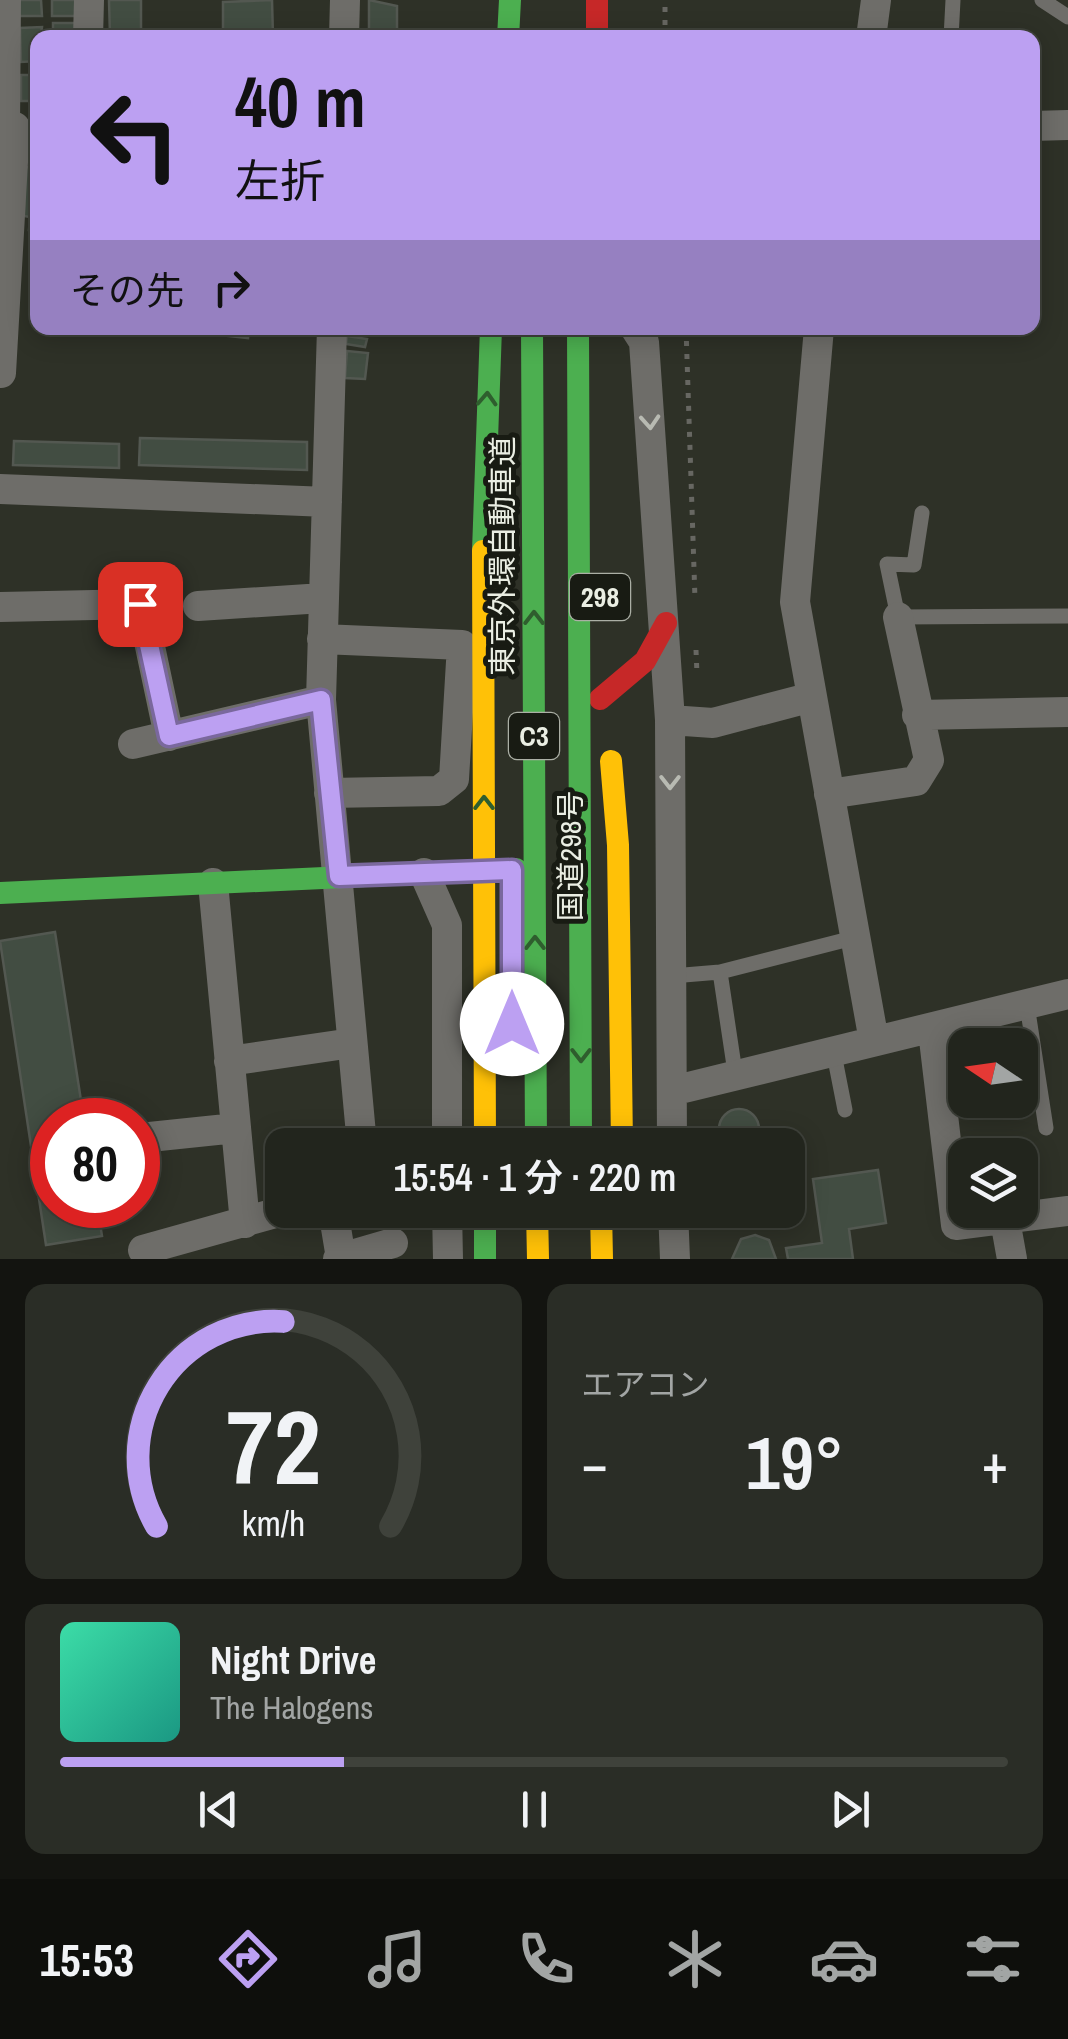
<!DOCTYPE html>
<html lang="ja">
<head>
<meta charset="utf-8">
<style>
  :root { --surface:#22251d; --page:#2a2d26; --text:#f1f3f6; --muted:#a2a5a4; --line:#3f423b; --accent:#bca0f2 }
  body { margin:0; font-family:"Archivo Narrow","Noto Sans JP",sans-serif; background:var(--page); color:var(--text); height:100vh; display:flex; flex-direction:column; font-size:38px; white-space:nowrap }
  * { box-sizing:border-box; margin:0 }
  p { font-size:32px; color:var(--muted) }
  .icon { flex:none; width:55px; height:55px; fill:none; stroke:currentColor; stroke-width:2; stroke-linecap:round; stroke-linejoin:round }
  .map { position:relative; height:1259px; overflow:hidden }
  .drawer { display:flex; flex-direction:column; gap:25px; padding:25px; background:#131410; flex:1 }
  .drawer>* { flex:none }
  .hud { position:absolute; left:30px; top:30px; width:1010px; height:305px; border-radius:20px; box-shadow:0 5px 25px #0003,0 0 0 2px var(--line); background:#bca0f2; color:#111; overflow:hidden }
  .needle { width:65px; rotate:283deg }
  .controls { position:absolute; left:948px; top:1028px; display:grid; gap:20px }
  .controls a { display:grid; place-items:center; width:90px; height:90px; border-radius:20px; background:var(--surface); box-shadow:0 5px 25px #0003,0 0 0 2px var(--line); font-size:50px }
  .speed { position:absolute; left:30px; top:1098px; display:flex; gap:20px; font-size:50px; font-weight:700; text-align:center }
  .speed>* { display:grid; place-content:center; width:130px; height:130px; border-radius:50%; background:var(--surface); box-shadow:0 5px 25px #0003,0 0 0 2px var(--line); line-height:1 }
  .speed .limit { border:15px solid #d22; background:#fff; color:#111 }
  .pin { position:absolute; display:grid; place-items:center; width:85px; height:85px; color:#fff; margin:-42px; border-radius:20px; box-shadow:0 5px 15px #0006 }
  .me { position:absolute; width:110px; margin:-55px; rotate:0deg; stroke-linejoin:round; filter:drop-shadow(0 0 8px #0008) }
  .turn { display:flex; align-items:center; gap:35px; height:210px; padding:0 40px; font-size:45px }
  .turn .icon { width:130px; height:130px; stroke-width:2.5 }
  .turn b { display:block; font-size:70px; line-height:85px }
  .then { display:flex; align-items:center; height:95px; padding:0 40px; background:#0003; gap:20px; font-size:38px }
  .big { font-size:75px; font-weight:600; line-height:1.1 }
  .drawer .widget { flex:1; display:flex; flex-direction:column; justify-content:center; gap:15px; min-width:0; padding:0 35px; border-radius:20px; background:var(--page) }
  .drawer .dial { align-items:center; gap:0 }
  .dial svg { height:260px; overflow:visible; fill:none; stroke:var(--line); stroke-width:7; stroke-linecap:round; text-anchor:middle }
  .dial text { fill:var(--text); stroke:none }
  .song { display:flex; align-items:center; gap:30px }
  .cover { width:120px; height:120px; border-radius:15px; background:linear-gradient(135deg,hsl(160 70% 55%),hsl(170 70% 35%)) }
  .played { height:10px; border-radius:5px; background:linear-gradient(90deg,var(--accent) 30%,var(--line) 30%) }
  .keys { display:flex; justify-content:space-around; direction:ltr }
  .heat { display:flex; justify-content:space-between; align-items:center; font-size:55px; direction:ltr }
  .drawer .tiles { flex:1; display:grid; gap:25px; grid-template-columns:1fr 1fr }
  .widget:last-child { grid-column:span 2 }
  .trip { position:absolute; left:265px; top:1128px; width:540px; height:100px; border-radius:20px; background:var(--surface); box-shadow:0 5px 25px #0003,0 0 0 2px var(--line); font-weight:600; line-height:100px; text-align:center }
  .menu { display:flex; height:160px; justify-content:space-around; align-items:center; background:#0e0f0c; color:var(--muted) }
  .menu .icon { width:70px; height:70px }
  .menu .current { color:var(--accent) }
  .menu b { font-size:45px; color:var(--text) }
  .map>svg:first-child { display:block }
</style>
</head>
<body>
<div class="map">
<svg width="1068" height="1259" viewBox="0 0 1068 1259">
  <rect width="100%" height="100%" fill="#2e3127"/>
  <path fill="#424d42" stroke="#535851" stroke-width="2.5" d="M18 0H41L42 16H18Z
    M52 0H79L80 16H52Z
    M109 0H141V35L110 36Z
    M272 0 273 36 223 38V2Z
    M369 0 397 6V38H369Z
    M53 23H76L77 38H53Z
    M42 27 38 61 21 62 20 28Z
    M21 75H38V101H21Z
    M25 167 38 168V230H29L30 217 24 216Z
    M156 328H249L248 338Z
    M347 336 367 339 365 347 346 344Z
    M347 351 368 353 365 379 345 378Z
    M140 438 307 442V470L139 465Z
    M14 441 119 444V468L13 465Z
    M55 932 84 1120H52V1205H97L102 1236 46 1245 0 941Z
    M719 1129a20 20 0 1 1 40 0a20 20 0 1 1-40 0Z
    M878 1170 886 1223 849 1229 853 1259H788L786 1248 822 1243 813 1179Z
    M755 1235 769 1240 776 1259H732L741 1239Z"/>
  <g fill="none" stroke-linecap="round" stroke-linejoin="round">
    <path stroke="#676762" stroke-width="5" stroke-dasharray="5 8" stroke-linecap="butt" d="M665 38V0
      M686 328 695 599
      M696 650 697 674"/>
    <path stroke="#6e6d69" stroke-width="15" d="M1042 0 1068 17
      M951 38 953 0
      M922 513 914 565 887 564 898 617 1068 616
      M720 972 736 1079
      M672 976 720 972 857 937
      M1027 1005 1046 1128
      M834 1054 845 1110"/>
    <path stroke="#6e6d69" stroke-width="30" d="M88 38 89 0
      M344 38 345 0
      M871 38 876 0
      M1032 126 1068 125
      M5 127 6 0
      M332 328 321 700 362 1145
      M635 328 644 342 670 720 672 1145
      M819 328 795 602 874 1041
      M1 373 15 127
      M0 489 327 502
      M198 606 323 598
      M0 607 141 604 169 736
      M322 639 462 645 454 779 439 791 329 793
      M917 715 1068 712
      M670 720 713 723 812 697
      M133 744 321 700
      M829 794 916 781 929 760 898 617
      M424 873 447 925V1145
      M213 883 245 1223
      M933 1031 956 1225 1068 1211
      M229 1061 352 1043
      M672 1091 1068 994
      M140 1138 236 1128
      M333 1210 341 1258
      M447 1210 448 1259
      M673 1210 675 1259
      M1005 1220 1012 1259
      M143 1250 286 1210
      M338 1259 393 1243"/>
    <path stroke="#4caf50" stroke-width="22" d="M0 893 516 869
      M485 1210V1259"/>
    <path stroke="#ffc107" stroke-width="22" d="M537 1210 538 1259
      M601 1210 602 1259"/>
    <path stroke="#c62828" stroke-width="22" d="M597 0V38
      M600 699 645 661 666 623"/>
    <path stroke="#4caf50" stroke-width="22" d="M508 38 510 0
      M532 328 536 1145
      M578 328 581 1145
      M483 551 491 328"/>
    <path stroke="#ffc107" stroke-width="22" d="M483 551 485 1145
      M611 761 618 845 622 1145"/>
  </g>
  <defs><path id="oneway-chevron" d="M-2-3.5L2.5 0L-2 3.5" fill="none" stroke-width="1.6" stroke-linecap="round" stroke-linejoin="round" transform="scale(2.5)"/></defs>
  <g stroke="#2f5e2e">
    <use href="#oneway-chevron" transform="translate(487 399) rotate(-87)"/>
    <use href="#oneway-chevron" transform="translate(534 618) rotate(-90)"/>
    <use href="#oneway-chevron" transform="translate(484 803) rotate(-90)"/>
    <use href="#oneway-chevron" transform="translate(535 943) rotate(-90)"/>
    <use href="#oneway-chevron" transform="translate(581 1055) rotate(90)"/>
  </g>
  <g stroke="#b8bab2">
    <use href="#oneway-chevron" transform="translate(650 422) rotate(86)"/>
    <use href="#oneway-chevron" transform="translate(670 782) rotate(90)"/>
  </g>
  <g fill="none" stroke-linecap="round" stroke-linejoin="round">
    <defs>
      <path id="route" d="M140 604 169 736 321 700 339 876 512 870V1024"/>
    </defs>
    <use href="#route" stroke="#7a689d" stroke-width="25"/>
    <use href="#route" stroke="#bca0f2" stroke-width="18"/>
  </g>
  <g text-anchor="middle" stroke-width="10" stroke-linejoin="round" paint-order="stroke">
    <g fill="#181b13" stroke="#abafa5" stroke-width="2.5">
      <rect x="570" y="574" width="60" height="46" rx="8"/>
      <rect x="509" y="713" width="50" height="46" rx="8"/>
    </g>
    <g font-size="28" font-weight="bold" fill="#eaeee3">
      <text x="600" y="607">298</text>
      <text x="534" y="746">C3</text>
    </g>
    <g font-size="30" fill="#eaeee3" stroke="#181b13">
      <text transform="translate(503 556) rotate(-90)" y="10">東京外環自動車道</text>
      <text transform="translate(571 856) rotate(-90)" y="10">国道298号</text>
    </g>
  </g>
</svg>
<div class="controls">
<a><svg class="needle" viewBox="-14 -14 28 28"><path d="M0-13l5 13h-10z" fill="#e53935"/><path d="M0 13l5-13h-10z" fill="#a2a5a4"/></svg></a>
<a><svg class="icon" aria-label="layers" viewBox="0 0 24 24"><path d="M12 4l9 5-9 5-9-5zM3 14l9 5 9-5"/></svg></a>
</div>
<div class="speed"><div class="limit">80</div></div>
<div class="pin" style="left:140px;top:604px;background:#d93025"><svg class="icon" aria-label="arrive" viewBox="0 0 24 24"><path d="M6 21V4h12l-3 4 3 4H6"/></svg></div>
<svg class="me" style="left:512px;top:1024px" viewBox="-20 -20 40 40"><circle r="19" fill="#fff"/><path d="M0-13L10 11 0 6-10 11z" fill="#bca0f2"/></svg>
<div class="trip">15:54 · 1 分 · 220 m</div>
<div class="hud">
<div class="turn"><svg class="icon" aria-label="left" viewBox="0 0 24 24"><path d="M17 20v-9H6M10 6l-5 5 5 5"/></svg><div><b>40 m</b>左折</div></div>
<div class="then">その先<svg class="icon" aria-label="right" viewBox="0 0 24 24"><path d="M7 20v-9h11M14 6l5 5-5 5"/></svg></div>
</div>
</div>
<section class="drawer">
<div class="tiles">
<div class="widget dial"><svg viewBox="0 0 100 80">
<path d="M14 69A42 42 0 1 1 86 69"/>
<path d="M14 69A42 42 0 0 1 53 6" stroke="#bca0f2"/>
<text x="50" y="56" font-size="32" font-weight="700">72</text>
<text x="50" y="72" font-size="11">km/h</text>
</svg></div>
<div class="widget"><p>エアコン</p>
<div class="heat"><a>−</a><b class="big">19°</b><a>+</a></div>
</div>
<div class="widget">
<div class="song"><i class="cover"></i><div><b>Night Drive</b><p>The Halogens</p></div></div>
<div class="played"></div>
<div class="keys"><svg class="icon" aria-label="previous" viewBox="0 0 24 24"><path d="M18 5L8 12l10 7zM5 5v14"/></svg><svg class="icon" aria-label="pause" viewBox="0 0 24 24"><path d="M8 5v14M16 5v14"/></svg><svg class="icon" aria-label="next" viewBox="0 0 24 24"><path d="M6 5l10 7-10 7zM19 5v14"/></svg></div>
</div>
</div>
</section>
<nav class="menu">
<b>15:53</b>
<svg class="icon current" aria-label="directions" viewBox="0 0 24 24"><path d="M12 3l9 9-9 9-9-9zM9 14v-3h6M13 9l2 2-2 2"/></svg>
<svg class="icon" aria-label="music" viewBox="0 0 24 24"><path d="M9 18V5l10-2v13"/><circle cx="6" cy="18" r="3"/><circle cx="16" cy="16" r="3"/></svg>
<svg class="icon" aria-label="phone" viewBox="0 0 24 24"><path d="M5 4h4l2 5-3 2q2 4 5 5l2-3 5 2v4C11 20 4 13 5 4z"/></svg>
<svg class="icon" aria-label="climate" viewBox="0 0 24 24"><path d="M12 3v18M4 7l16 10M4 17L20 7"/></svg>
<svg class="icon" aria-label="car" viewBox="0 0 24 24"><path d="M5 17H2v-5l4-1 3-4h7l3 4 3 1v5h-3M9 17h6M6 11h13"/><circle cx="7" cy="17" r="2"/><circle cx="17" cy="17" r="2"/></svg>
<svg class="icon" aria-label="filters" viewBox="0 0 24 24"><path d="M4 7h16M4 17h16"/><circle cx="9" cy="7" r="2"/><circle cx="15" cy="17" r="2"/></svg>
</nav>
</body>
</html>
